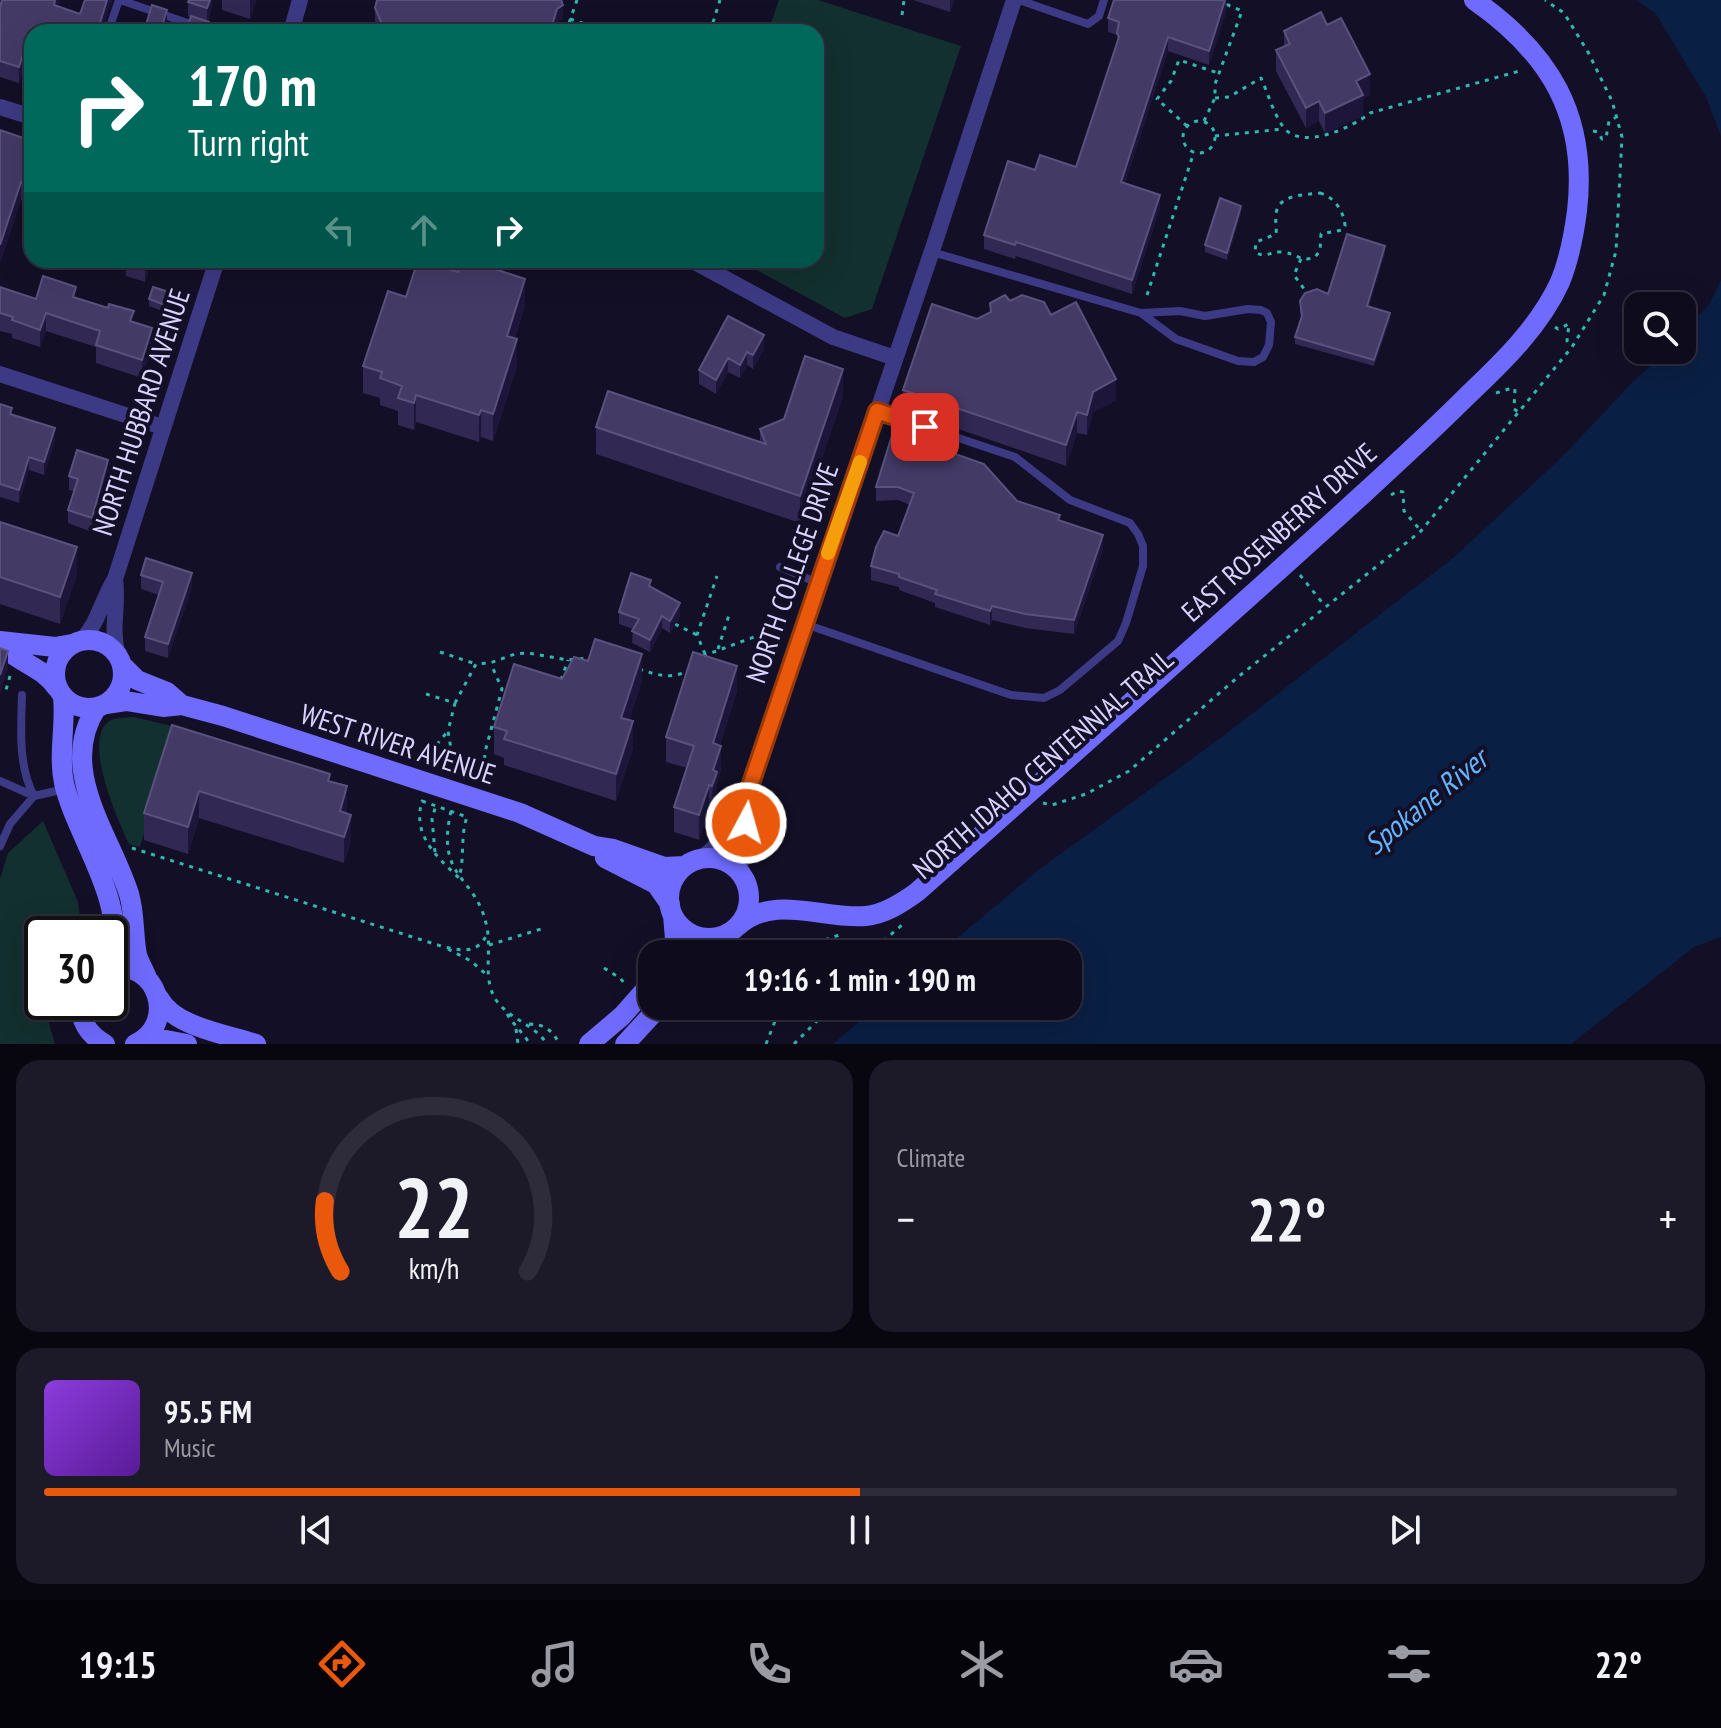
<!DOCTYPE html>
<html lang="en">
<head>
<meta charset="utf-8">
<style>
  :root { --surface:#0e0b1c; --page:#1c1929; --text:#f1f3f6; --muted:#9b9ba3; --line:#2e2b3b; --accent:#ea580c }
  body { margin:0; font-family:"PT Sans Narrow",sans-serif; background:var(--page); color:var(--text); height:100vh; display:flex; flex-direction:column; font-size:30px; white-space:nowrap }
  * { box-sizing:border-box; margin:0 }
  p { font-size:26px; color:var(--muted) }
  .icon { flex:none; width:44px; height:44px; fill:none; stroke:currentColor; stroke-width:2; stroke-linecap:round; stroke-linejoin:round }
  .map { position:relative; height:1044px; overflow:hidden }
  .drawer { display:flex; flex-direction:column; gap:16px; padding:16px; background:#08060f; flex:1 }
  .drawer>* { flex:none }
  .hud { position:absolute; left:24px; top:24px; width:800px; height:244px; border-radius:24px; box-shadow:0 8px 32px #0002,0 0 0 2px var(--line); background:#00695c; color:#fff; overflow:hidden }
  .buttons { position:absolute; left:1624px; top:292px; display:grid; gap:16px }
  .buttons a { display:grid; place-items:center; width:72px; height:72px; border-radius:16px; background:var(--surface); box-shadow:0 8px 32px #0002,0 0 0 2px var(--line); font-size:40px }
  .speed { position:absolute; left:24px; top:916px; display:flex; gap:16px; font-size:40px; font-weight:700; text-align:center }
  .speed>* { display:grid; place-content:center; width:104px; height:104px; border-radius:50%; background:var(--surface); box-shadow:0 8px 32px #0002,0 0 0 2px var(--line); line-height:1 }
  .speed .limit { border:4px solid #111; border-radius:12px; background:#fff; color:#111 }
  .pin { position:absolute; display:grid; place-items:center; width:68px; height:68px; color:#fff; margin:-34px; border-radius:16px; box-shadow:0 4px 12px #0006 }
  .me { position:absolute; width:88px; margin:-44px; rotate:6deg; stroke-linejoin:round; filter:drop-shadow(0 0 6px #0008) }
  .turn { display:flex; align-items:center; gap:28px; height:168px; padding:0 32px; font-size:36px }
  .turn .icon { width:104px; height:104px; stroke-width:2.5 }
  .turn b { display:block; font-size:56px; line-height:68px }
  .lanes { display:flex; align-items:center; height:76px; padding:0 32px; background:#0003; justify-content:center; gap:40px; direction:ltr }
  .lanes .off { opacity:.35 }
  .big { font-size:60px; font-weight:600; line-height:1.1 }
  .drawer .widget { flex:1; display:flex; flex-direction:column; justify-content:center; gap:12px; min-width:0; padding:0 28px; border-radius:24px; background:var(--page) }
  .drawer .dial { align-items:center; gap:0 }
  .dial svg { height:208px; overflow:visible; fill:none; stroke:var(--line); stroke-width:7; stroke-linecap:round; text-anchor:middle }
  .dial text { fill:var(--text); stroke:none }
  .song { display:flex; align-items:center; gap:24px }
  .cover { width:96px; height:96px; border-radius:12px; background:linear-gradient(135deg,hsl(270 70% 55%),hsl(270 70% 35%)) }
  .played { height:8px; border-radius:4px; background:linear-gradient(90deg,var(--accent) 50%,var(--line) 50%) }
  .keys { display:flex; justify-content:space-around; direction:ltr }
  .heat { display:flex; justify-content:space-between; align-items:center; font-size:44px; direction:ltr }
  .drawer .tiles { flex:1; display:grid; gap:16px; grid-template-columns:1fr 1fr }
  .widget:last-child { grid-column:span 2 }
  .trip { position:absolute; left:638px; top:940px; width:444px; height:80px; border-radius:24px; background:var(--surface); box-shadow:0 8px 32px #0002,0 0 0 2px var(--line); font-weight:600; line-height:80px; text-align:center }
  .menu { display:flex; height:128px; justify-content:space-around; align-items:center; background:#06040b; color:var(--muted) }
  .menu .icon { width:56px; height:56px }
  .menu .current { color:var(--accent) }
  .menu b { font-size:36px; color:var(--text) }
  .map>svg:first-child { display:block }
</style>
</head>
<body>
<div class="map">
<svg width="1721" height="1044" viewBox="0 0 1721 1044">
  <rect width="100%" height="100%" fill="#130f26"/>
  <path fill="#12302f" d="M779 0H818L961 46 872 309 845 318 738 260H816V32H768Z
    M134 717 176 727 140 847 129 844C118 820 82 741 109 721 116 717 126 718 134 717Z
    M43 821 78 902 82 934H42V1002H50L46 1013 55 1044H0V879L8 853Z"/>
  <path fill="#0a1f44" d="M1637 0H1721V136L1706 97 1656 14Z
    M1721 280V937L1694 947 1571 1044H833L877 1006H1068V954H938L1041 868 1218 740 1453 558 1561 458 1630 385 1667 350H1682V335L1710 303Z"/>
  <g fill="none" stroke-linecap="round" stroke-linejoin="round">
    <path stroke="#2fb8b0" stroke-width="3" stroke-dasharray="4 6" stroke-linecap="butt" d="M902 15 904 0
      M570 19 610 32
      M566 32 577 0
      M710 32 720 0
      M1215 98 1229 97 1261 78C1268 93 1274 116 1285 129 1304 150 1353 127 1370 113L1523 70
      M1204 121 1215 98V84L1242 11 1228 5V0
      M1183 137a16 16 0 1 1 32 0a16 16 0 1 1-32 0Z
      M1187 126 1157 99 1171 81 1179 60 1218 73
      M1593 131 1598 132 1602 139 1606 138 1609 121 1618 116
      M1215 136 1283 129
      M1320 193C1334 197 1344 211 1345 226L1342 230 1321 234 1320 251 1315 257C1301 263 1296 253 1282 252 1270 251 1266 259 1255 252L1256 242 1276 234C1277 227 1275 222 1276 214 1278 194 1305 195 1320 193Z
      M1301 259 1294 275 1307 293
      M1147 295 1194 152
      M1555 327 1558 329 1569 324 1567 341 1571 346
      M1496 393 1512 388 1515 389 1514 409 1520 413
      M1391 495 1398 491 1403 492 1404 511 1421 531
      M1245 555 1255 568
      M1300 575 1325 606
      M675 624 697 635
      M718 649 729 615
      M440 652 476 664
      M705 654 697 635 717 576
      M703 656 762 634 777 623 789 619
      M639 669C657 675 671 680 689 670
      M10 676 6 690 11 692
      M561 680 568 660
      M426 694 455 703 448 731 451 749 447 771
      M455 703 476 664 490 663 515 654 528 653 568 660 589 658
      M424 760 448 731
      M483 779 485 752 502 689 491 664
      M422 801 467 817C460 837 465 857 459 878 436 856 412 835 422 801Z
      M1043 803 1052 805 1086 794 1129 771 1238 677 1421 531 1572 347 1604 295 1616 251 1622 137 1612 101 1588 52 1564 13 1545 0
      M451 811C435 881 477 874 487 928 492 952 482 978 496 1000 509 1019 534 1024 547 1044
      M132 848 444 947C465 951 477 954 488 933
      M435 852 432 819 436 805
      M489 945 541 929
      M448 949 471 961 488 976
      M799 954 813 944 842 934
      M868 954 902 925
      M604 968 620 978 626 985
      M507 1014C514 1025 523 1033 530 1044
      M529 1024C544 1024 552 1030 559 1043L557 1044
      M516 1029 518 1044
      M766 1044 781 1006
      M794 1044 818 1020 827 1006"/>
    <path stroke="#3d3a85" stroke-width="8" d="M120 0 214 32
      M1019 0 1088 24 1099 16 1104 0
      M108 32 119 0
      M932 252 1141 313 1180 311 1205 316 1248 309 1261 310 1267 313 1271 322 1269 345 1263 357 1254 362 1238 361 1176 339 1141 313
      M780 567 818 583
      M805 624 1011 695 1044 698 1060 690 1118 641 1126 623 1143 566V546L1138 534 1130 523 1070 500 1015 457 878 411
      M22 695C21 729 18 766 34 796
      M0 781 34 796 65 789
      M0 846 10 824 34 796"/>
    <path stroke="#3d3a85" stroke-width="16" d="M291 32 300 0
      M0 107 32 117
      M691 260 833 337 895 358
      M0 374 162 427
      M115 579C119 606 110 629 118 655
      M82 640C99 622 102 599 115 579L217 260
      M695 861C723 848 723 826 743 807L934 245 1014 0
      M742 876C736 851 748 830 743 807"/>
    <path stroke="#6f6bff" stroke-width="20" d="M55 674a34 34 0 1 1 68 0a34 34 0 1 1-68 0Z
      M0 641 55 647 72 644
      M0 644C18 663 42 666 57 688
      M122 665 137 680 167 692 182 705
      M63 697C66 725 58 755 64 783 76 837 129 903 110 959
      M106 704 126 701 163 707 182 705 223 716 520 813 594 846 613 849 664 867 685 866
      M97 707C56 769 110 834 129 894 135 914 133 934 137 955 139 962 144 970 147 978
      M605 858 656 884 670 904
      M669 898a40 40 0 1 1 80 0a40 40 0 1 1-80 0Z
      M738 926C774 893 823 920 866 916 885 914 902 903 917 892 1066 760 1215 629 1362 495 1398 462 1434 429 1468 395 1503 362 1540 326 1560 282 1569 260 1574 234 1577 211 1588 116 1550 53 1474 0
      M671 954 675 939 673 915
      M110 969C157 958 179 1024 135 1044
      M159 998C174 1027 226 1034 256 1044
      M81 1002C80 1022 88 1034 105 1044
      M142 1041 166 1040 187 1044
      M589 1044 622 1016 652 982
      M625 1044 660 1006"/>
  </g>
  <path fill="#312854" d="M2 0H60L58 7 80 14 85 0H112L104 24 128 32H32V46L19 83 0 77V7Z
    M212 0V6L208 21 213 32 188 16V2Z
    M222 0H256L250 19 222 10Z
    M377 0H564L562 4 563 18 557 22 554 32H379L375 21V8Z
    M913 0H954L950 12Z
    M1226 0V12L1209 65 1168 51 1125 183 1160 208 1132 294 1016 256 1015 259 984 249V235L1035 170 1076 167 1117 44V35L1108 32V18Z
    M1327 25 1370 95 1363 98V116L1325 133 1319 121 1306 128 1276 71V50L1284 47V31Z
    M0 130 32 141V204L21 200 0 263Z
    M1241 213 1227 260 1205 252V245Z
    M1385 253 1369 306 1390 320 1374 366 1295 344V337L1301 318 1300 301 1328 294Z
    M151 260 145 282 126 276V262Z
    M0 287 36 299 76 298 134 322 152 346 142 378 96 363V347L46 331 40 347 12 338V334L0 331Z
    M149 299H169L165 312 149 306Z
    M1010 301 1051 315 1116 400 1093 412 1087 435 1077 433 1066 466 903 410V390L977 319 990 313V303Z
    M525 305 515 338 517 366 493 441 481 437 479 442 416 422 414 430 398 425V411L380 405V398L363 393V366Z
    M728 316 764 349 753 369 747 365 740 378 728 372 716 394 699 384V370Z
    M843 396 800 523 596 454V427L760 442V429Z
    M0 404 12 414 55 441 44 475 29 470 19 503 0 497Z
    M893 432 1017 501 1060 521 1103 549 1074 634 1025 628 992 620 990 625 935 607V603L899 590V587L871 580V566L898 536 910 505 898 500 876 501V487Z
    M108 474 92 532 68 523V510L74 491 69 490V476Z
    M0 522 77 574 60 624 0 604Z
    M141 575 192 587 168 658 145 651V637L159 595 141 589Z
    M651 587 680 616 670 633 662 628 650 652 632 643 633 629 619 624V612Z
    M562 679 642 681 629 720 633 748 616 801 504 765V758L494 754V727Z
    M737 691 720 745 721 770 717 784V796L712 811 709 809 699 840 674 832V807L687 768 666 762V737Z
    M172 725 330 781 347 813 351 841 344 863 199 818 188 854 144 840V813Z"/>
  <path fill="#1d163a" d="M55 0H60L54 21V5Z
    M107 0H112L102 32 100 23Z
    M210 0H212V6L207 22V8Z
    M250 0H256L250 19Z
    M560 0H564L562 5H563V18L557 22 554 32H550Z
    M950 0H954L950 12Z
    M1225 0 1226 12 1209 65V51Z
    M167 10V24L165 32H160Z
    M444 23V32H424Z
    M31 30V46L19 83V67Z
    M1168 37V51L1121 196V182Z
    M1370 74V95L1363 98V116L1325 133V113L1356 81Z
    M1319 101V121L1306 128V108Z
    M21 182V200L0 263V245Z
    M1160 195V208L1132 294V280Z
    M1241 206V213L1227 260V253Z
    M1385 246V253L1367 313V306Z
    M147 260H151V262L145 282V268Z
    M525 279V305L507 363V336Z
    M169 292V299L165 312V305Z
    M46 313V331L40 347V330Z
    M1390 313V320L1374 366V360Z
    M152 328V346L142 378V360Z
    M764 335V349L753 369V355Z
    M517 339V366L493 441V414Z
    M747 352V365L740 378V365Z
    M728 358V372L716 394V380Z
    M843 369V396L800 523V496Z
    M1116 379V400L1093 412 1087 435V415L1093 392Z
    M416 395V422L414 430V403Z
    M481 410V437L479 442V415Z
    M1077 412V433L1066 466V445Z
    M55 428V441L44 475V462Z
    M29 457V470L19 503V490Z
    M108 460V474L92 532V518Z
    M1103 535V549L1074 634V620Z
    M77 547V574L60 624V597Z
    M192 573V587L168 658V644Z
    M680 603V616L670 633V621Z
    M992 606V620L990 625V611Z
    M662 616V628L650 652V640Z
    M8 651V669L0 694V675Z
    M642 654V681L621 744V718Z
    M737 666V691L713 768V743Z
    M633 721V748L616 801V774Z
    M721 746V770L717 784V796L712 811 713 770Z
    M709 785V809L699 840V815Z
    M347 786V813L340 838V811Z
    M199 791V818L188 854V827Z
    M351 815V841L344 863V837Z"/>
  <path fill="#433a66" stroke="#5a527e" stroke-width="2" d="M2 0H55L54 5 80 14 85 0H107L100 23 128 32H37L31 30 19 67 0 61V7Z
    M189 0H210L207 8 188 2Z
    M377 0H561L563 5 557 9 550 32H503L499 31 497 32H471L444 23 424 32H406L382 24 375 8Z
    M1114 0H1225L1209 51 1168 37 1121 182 1160 195 1132 280 1016 242 1015 245 984 235 1008 161 1035 170 1040 155 1076 167 1119 37 1117 33 1119 22 1108 18Z
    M152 5 167 10 160 32 145 28Z
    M1321 12 1327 25 1341 18 1370 74 1356 81 1363 95 1325 113 1319 101 1306 108 1276 50 1290 44 1284 31Z
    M191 16 209 22 208 25 213 27 211 32H186Z
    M0 130 32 141V186L21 182 0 245Z
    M1220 198 1241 206 1227 253 1205 245Z
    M1347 234 1385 246 1367 306 1390 313 1374 360 1295 337 1302 316 1300 301 1305 293 1317 289 1328 294Z
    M127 260H147L145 268 126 262Z
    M418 260 458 272 462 260H468L525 279 507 336 517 339 493 414 481 410 479 415 416 395 414 403 398 398 402 386 380 378 382 372 363 366 388 291 406 297Z
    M43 276 76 287 73 297 108 308 109 304 134 311 130 321 152 328 142 360 96 345 100 331 46 313 40 330 12 320 13 317 0 313V287L36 299Z
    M153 287 169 292 165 305 149 299Z
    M1005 295 1010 301 1022 295 1044 302 1051 315 1076 302 1116 379 1093 392 1087 415 1077 412 1066 445 903 390 932 304 977 319 991 312 990 303Z
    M728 316 764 335 753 355 747 352 740 365 728 358 716 380 699 370Z
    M805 356 843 369 800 496 596 427 608 391 766 444 760 429 784 419Z
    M0 404 12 408 10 414 55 428 44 462 29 457 19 490 0 484Z
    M893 432 984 464 1017 501 1060 515 1058 520 1103 535 1074 620 1025 614 992 606 990 611 935 594 937 590 899 577V574L871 566 876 547 884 531 898 536 914 493 898 487H876Z
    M77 450 108 460 92 518 68 510 78 479 69 476Z
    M0 522 77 547 60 597 0 577Z
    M146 558 192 573 168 644 145 637 163 582 141 575Z
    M631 573 651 580 649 586 680 603 670 621 662 616 650 640 632 631 639 619 619 612Z
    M595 639 642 654 621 718 633 721 616 774 504 739 507 731 494 727 514 664 562 679 574 657 588 661Z
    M0 648 8 651 0 675Z
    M693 652 737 666 713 743 721 746 713 770 717 772 712 786 709 785 699 815 674 807 694 746 666 737Z
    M172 725 330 774 328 781 347 786 340 811 351 815 344 837 199 791 188 827 144 813Z"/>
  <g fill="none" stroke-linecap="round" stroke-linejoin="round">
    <defs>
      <path id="route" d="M746 823 743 807 877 411 925 427"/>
    </defs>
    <use href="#route" stroke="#983908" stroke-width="20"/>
    <use href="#route" stroke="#ea580c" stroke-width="14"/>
    <path stroke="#f59e0b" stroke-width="14" d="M828 553 860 462"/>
  </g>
  <g text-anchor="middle" stroke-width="8" stroke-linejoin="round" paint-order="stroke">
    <g font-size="28" fill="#d9d4ff" stroke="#130f26">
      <text transform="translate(141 412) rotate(-72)" y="10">NORTH HUBBARD AVENUE</text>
      <text transform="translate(1279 532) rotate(-42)" y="10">EAST ROSENBERRY DRIVE</text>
      <text transform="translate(792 573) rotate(-71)" y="10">NORTH COLLEGE DRIVE</text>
      <text transform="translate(398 744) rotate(18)" y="10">WEST RIVER AVENUE</text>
      <text transform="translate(1043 764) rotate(-41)" y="10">NORTH IDAHO CENTENNIAL TRAIL</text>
    </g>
    <g font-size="30" font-style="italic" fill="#62b6ff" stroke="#130f26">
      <text transform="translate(1426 802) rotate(-39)" y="10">Spokane River</text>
    </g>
  </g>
</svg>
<div class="buttons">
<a><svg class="icon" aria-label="search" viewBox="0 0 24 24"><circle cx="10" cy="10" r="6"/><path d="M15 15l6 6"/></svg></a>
</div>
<div class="speed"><div class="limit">30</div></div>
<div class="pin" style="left:925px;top:427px;background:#d93025"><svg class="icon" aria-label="arrive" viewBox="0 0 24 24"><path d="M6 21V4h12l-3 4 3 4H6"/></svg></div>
<svg class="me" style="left:746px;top:823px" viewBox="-20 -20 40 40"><circle r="17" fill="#ea580c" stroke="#fff" stroke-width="3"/><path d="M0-11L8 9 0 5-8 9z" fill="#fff"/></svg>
<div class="trip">19:16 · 1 min · 190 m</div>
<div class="hud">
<div class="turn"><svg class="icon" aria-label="right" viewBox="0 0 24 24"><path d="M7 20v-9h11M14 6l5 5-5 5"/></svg><div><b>170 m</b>Turn right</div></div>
<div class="lanes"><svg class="icon off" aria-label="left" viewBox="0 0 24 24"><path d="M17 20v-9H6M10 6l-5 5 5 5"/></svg><svg class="icon off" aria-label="ahead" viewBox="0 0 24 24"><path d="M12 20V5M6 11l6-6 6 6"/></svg><svg class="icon" aria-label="right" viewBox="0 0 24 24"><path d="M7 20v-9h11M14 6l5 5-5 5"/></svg></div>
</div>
</div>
<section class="drawer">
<div class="tiles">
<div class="widget dial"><svg viewBox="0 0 100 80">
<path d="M14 69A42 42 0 1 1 86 69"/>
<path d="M14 69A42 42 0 0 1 8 42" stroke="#ea580c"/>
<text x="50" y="56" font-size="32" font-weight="700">22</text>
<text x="50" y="72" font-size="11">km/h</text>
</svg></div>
<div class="widget"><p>Climate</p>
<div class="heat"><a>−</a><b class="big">22°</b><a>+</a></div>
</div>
<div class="widget">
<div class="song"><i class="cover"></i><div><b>95.5 FM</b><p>Music</p></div></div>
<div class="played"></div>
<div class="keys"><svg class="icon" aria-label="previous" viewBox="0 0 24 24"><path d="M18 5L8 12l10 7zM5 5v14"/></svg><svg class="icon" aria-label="pause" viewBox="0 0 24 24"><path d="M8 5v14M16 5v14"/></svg><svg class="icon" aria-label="next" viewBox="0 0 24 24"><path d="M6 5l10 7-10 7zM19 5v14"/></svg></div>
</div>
</div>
</section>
<nav class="menu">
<b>19:15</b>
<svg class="icon current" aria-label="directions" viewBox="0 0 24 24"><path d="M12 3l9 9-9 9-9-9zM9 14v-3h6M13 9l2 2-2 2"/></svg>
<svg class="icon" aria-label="music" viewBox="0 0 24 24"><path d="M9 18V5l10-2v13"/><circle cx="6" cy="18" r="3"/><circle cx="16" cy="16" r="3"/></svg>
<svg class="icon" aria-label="phone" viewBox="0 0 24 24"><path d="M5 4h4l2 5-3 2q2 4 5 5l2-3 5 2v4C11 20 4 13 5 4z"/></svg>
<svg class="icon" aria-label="climate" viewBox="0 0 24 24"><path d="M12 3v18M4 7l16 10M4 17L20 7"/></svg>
<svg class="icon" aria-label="car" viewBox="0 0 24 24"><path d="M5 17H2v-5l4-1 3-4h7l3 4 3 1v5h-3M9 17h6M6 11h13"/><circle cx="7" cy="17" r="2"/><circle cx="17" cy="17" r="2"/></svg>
<svg class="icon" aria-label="filters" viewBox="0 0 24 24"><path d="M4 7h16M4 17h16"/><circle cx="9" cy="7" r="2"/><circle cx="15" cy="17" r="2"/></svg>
<b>22°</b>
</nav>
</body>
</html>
